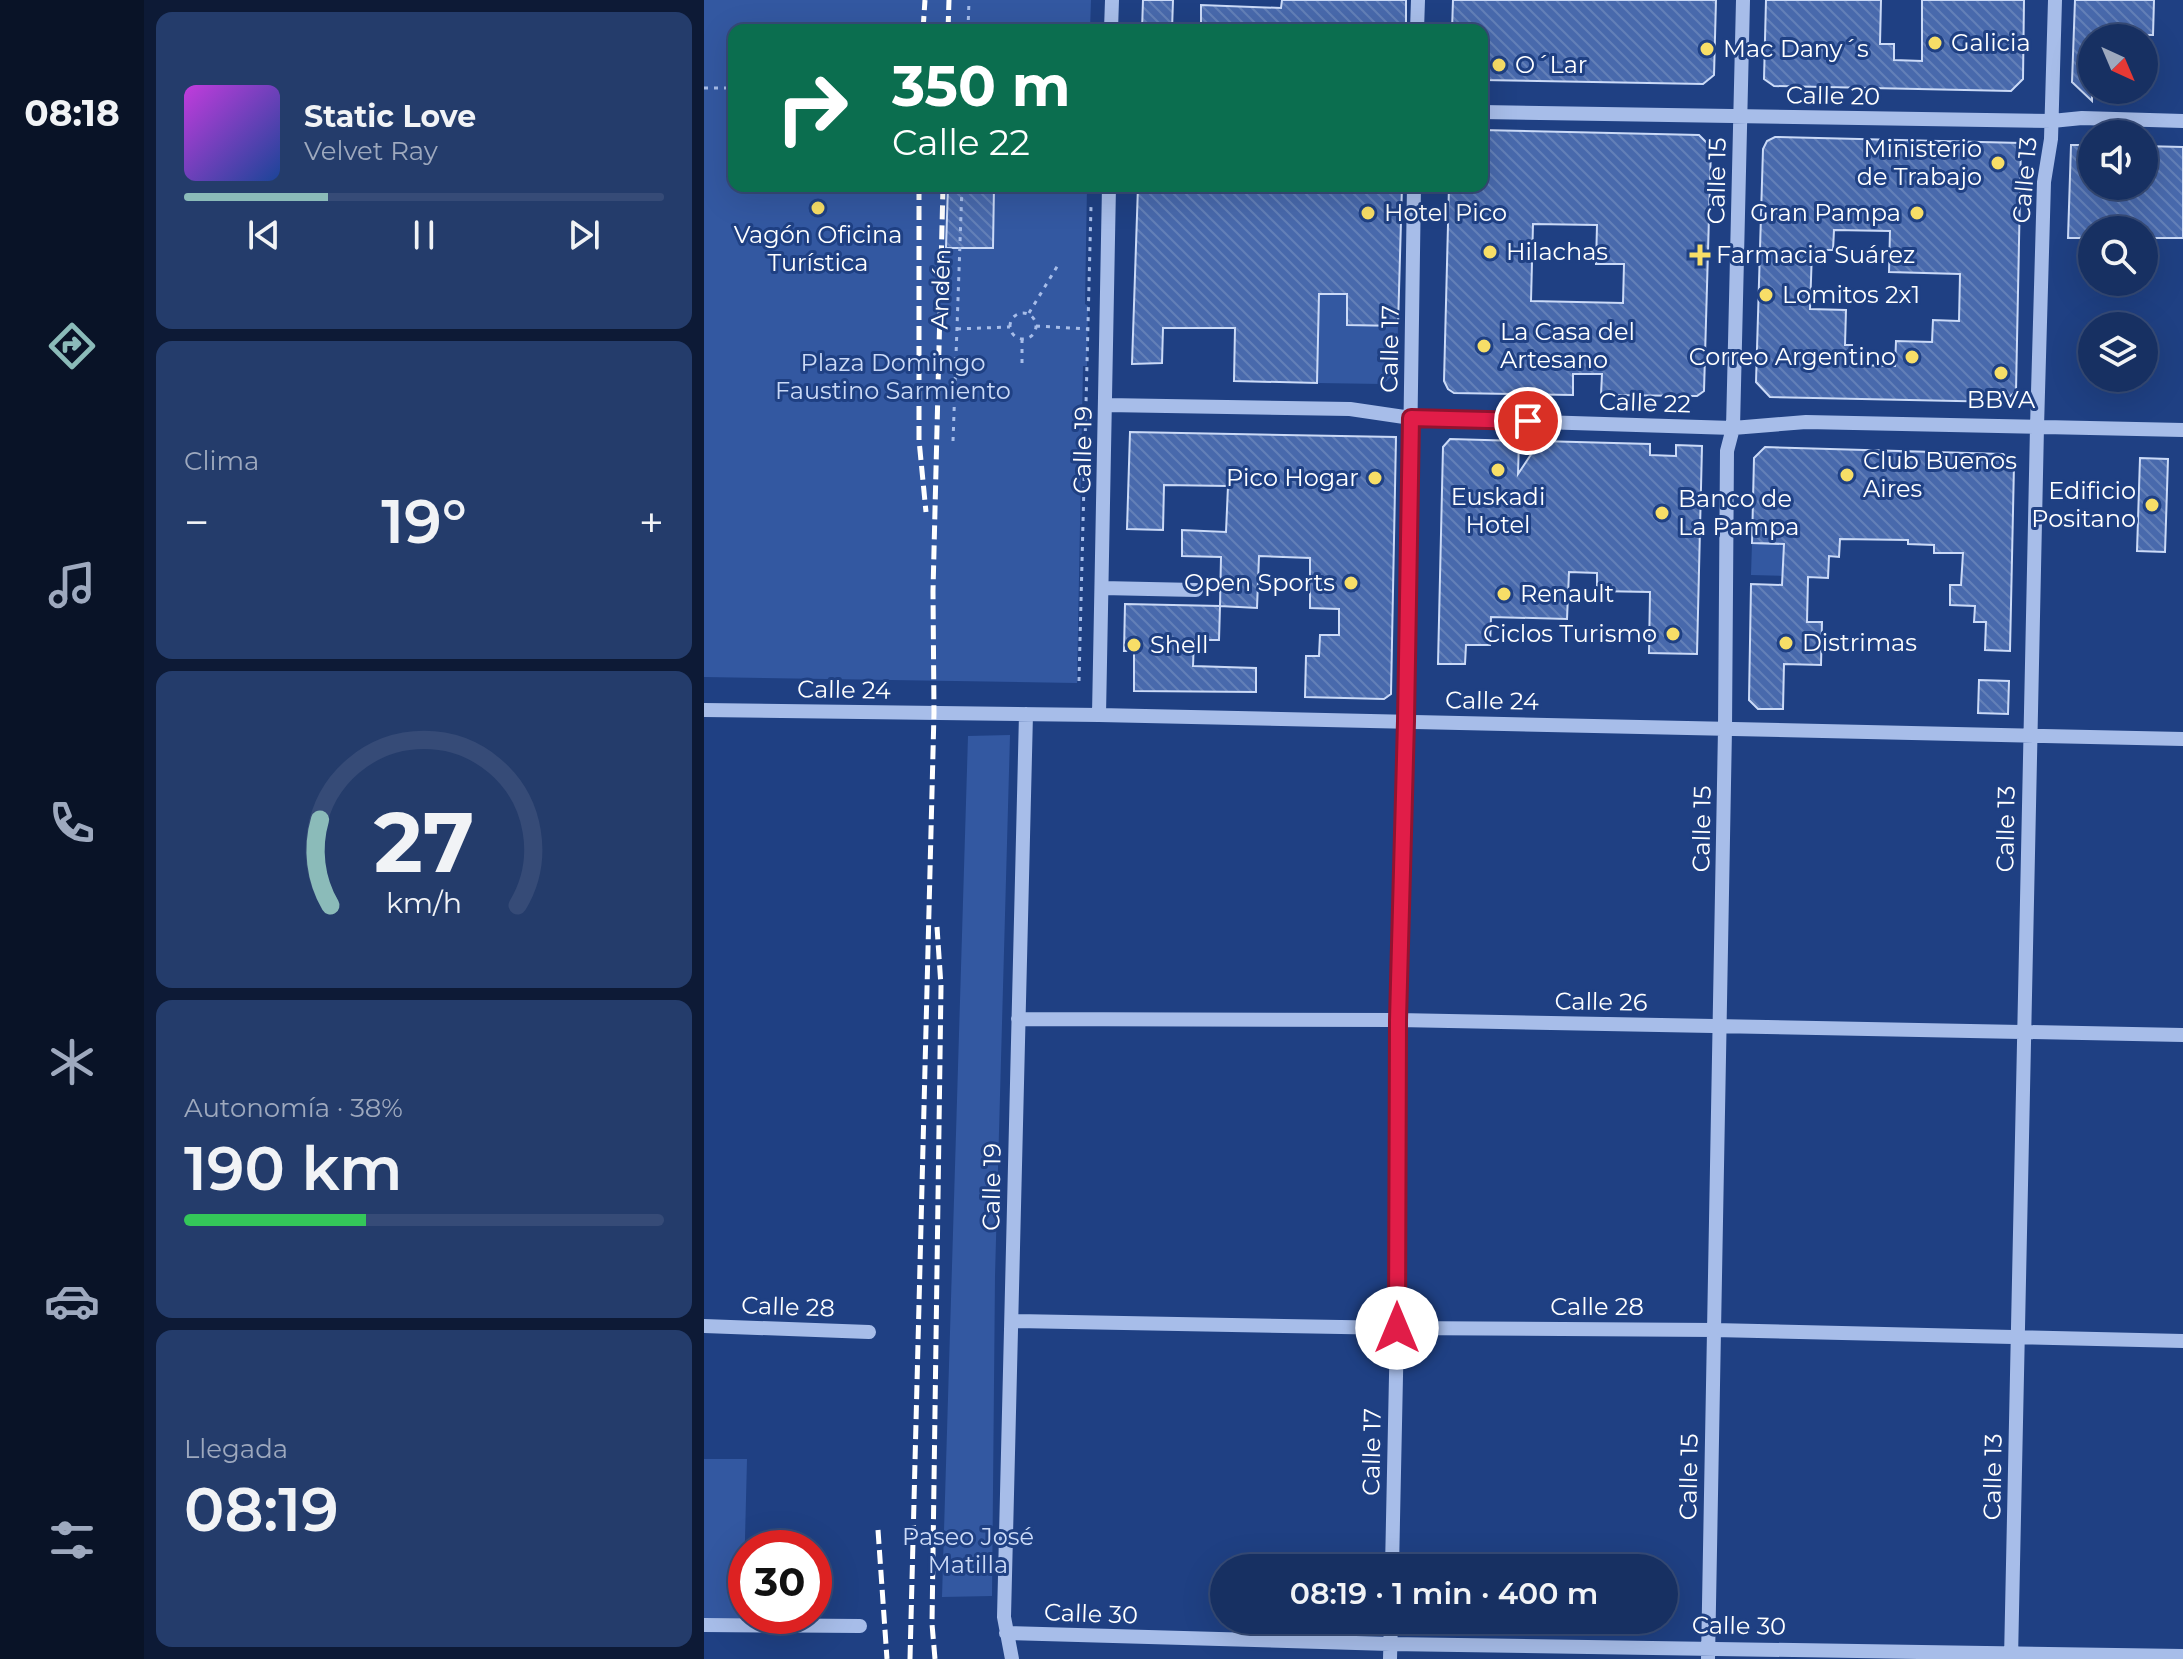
<!DOCTYPE html>
<html lang="es">
<head>
<meta charset="utf-8">
<style>
  :root { --surface:#173062; --page:#243c6b; --text:#f1f3f6; --muted:#9ea9be; --line:#364b77; --accent:#8bbbb9 }
  body { margin:0; font-family:Montserrat,sans-serif; background:var(--page); color:var(--text); height:100vh; display:flex; flex-direction:column; font-size:30px; white-space:nowrap }
  * { box-sizing:border-box; margin:0 }
  p { font-size:26px; color:var(--muted) }
  .icon { flex:none; width:44px; height:44px; fill:none; stroke:currentColor; stroke-width:2; stroke-linecap:round; stroke-linejoin:round }
  .map { position:relative; flex:1; overflow:hidden }
  .details { display:flex; flex-direction:column; gap:12px; padding:12px; background:#0d1a36; width:560px }
  .details>* { flex:none }
  .hud { position:absolute; left:24px; top:24px; width:760px; height:168px; border-radius:16px; box-shadow:0 8px 32px #0002,0 0 0 2px var(--line); background:#0b6e4f; color:#fff; overflow:hidden }
  .needle { width:52px; rotate:136deg }
  .controls { position:absolute; left:1374px; top:24px; display:grid; gap:16px }
  .controls a { display:grid; place-items:center; width:80px; height:80px; border-radius:50%; background:var(--surface); box-shadow:0 8px 32px #0002,0 0 0 2px var(--line); font-size:40px }
  .speed { position:absolute; left:24px; top:1530px; display:flex; gap:16px; font-size:40px; font-weight:700; text-align:center }
  .speed>* { display:grid; place-content:center; width:104px; height:104px; border-radius:50%; background:var(--surface); box-shadow:0 8px 32px #0002,0 0 0 2px var(--line); line-height:1 }
  .speed .limit { border:12px solid #d22; background:#fff; color:#111 }
  .pin { position:absolute; display:grid; place-items:center; width:68px; height:68px; color:#fff; margin:-34px; border:4px solid #fff; border-radius:50%; box-shadow:0 2px 8px #0007 }
  .me { position:absolute; width:88px; margin:-44px; rotate:0deg; stroke-linejoin:round; filter:drop-shadow(0 0 6px #0008) }
  .turn { display:flex; align-items:center; gap:28px; height:168px; padding:0 32px; font-size:36px }
  .turn .icon { width:104px; height:104px; stroke-width:2.5 }
  .turn b { display:block; font-size:56px; line-height:68px }
  .big { font-size:60px; font-weight:600; line-height:1.1 }
  .details .card { flex:1; display:flex; flex-direction:column; justify-content:center; gap:12px; min-width:0; padding:0 28px; border-radius:16px; background:var(--page) }
  .details .dial { align-items:center; gap:0 }
  .dial svg { height:208px; overflow:visible; fill:none; stroke:var(--line); stroke-width:7; stroke-linecap:round; text-anchor:middle }
  .dial text { fill:var(--text); stroke:none }
  .song { display:flex; align-items:center; gap:24px }
  .cover { width:96px; height:96px; border-radius:12px; background:linear-gradient(135deg,hsl(290 70% 55%),hsl(220 70% 35%)) }
  .played { height:8px; border-radius:4px; background:linear-gradient(90deg,var(--accent) 30%,var(--line) 30%) }
  .keys { display:flex; justify-content:space-around; direction:ltr }
  .heat { display:flex; justify-content:space-between; align-items:center; font-size:44px; direction:ltr }
  .charge { height:12px; border-radius:6px; background:linear-gradient(90deg,#34c759 38%,var(--line) 0) }
  .trip { position:absolute; left:506px; top:1554px; width:468px; height:80px; border-radius:40px; background:var(--surface); box-shadow:0 8px 32px #0002,0 0 0 2px var(--line); font-weight:600; line-height:80px; text-align:center }
  main { display:flex; flex:1; min-height:0 }
  .menu { display:flex; flex-direction:column; width:144px; justify-content:space-around; align-items:center; background:#091327; color:var(--muted) }
  .menu .icon { width:56px; height:56px }
  .menu .active { color:var(--accent) }
  .menu b { font-size:36px; color:var(--text) }
  .map>svg:first-child { display:block }
</style>
</head>
<body>
<main>
<nav class="menu">
<b>08:18</b>
<svg class="icon active" aria-label="directions" viewBox="0 0 24 24"><path d="M12 3l9 9-9 9-9-9zM9 14v-3h6M13 9l2 2-2 2"/></svg>
<svg class="icon" aria-label="music" viewBox="0 0 24 24"><path d="M9 18V5l10-2v13"/><circle cx="6" cy="18" r="3"/><circle cx="16" cy="16" r="3"/></svg>
<svg class="icon" aria-label="phone" viewBox="0 0 24 24"><path d="M5 4h4l2 5-3 2q2 4 5 5l2-3 5 2v4C11 20 4 13 5 4z"/></svg>
<svg class="icon" aria-label="climate" viewBox="0 0 24 24"><path d="M12 3v18M4 7l16 10M4 17L20 7"/></svg>
<svg class="icon" aria-label="car" viewBox="0 0 24 24"><path d="M5 17H2v-5l4-1 3-4h7l3 4 3 1v5h-3M9 17h6M6 11h13"/><circle cx="7" cy="17" r="2"/><circle cx="17" cy="17" r="2"/></svg>
<svg class="icon" aria-label="filters" viewBox="0 0 24 24"><path d="M4 7h16M4 17h16"/><circle cx="9" cy="7" r="2"/><circle cx="15" cy="17" r="2"/></svg>
</nav>
<section class="details">
<div class="card">
<div class="song"><i class="cover"></i><div><b>Static Love</b><p>Velvet Ray</p></div></div>
<div class="played"></div>
<div class="keys"><svg class="icon" aria-label="previous" viewBox="0 0 24 24"><path d="M18 5L8 12l10 7zM5 5v14"/></svg><svg class="icon" aria-label="pause" viewBox="0 0 24 24"><path d="M8 5v14M16 5v14"/></svg><svg class="icon" aria-label="next" viewBox="0 0 24 24"><path d="M6 5l10 7-10 7zM19 5v14"/></svg></div>
</div>
<div class="card"><p>Clima</p>
<div class="heat"><a>−</a><b class="big">19°</b><a>+</a></div>
</div>
<div class="card dial"><svg viewBox="0 0 100 80">
<path d="M14 69A42 42 0 1 1 86 69"/>
<path d="M14 69A42 42 0 0 1 10 36" stroke="#8bbbb9"/>
<text x="50" y="56" font-size="32" font-weight="700">27</text>
<text x="50" y="72" font-size="11">km/h</text>
</svg></div>
<div class="card"><p>Autonomía · 38%</p><b class="big">190 km</b><div class="charge"></div></div>
<div class="card"><p>Llegada</p><b class="big">08:19</b></div>
</section>
<div class="map">
<svg width="1479" height="1659" viewBox="0 0 1479 1659">
  <defs>
    <pattern id="building-back-hatch" width="6" height="6" patternUnits="userSpaceOnUse" patternTransform="scale(2)"><rect width="6" height="6" fill="#4869ac"/><path d="M-1 5l2 2M0 0l6 6M5-1l2 2" fill="none" stroke="#6380b8"/></pattern>
  </defs>
  <rect width="100%" height="100%" fill="#1f4083"/>
  <path fill="#3358a1" d="M0 0H387L386 30H30V186H383L381 304 384 306 383 366H379L373 683 0 677Z
    M615 294H643V325L694 326 693 372 679 384 613 383Z
    M1048 543 1080 544 1086 576 1047 575Z
    M306 735 291 1276 288 1596 238 1597 264 736Z
    M0 1459H43L39 1618H0Z"/>
  <path fill="url(#building-back-hatch)" stroke="#cbdaf7" stroke-width="2" fill-rule="evenodd" d="M439 0H469L468 30H438Z
    M578 0H702V30H497V5L577 8Z
    M749 0H1012L1010 75 999 84 779 80 778 30H748Z
    M1062 0H1177L1176 44H1190V60L1218 61V0H1320L1319 79 1307 91 1070 86 1060 79Z
    M1371 0H1450L1449 35 1396 34V38H1388V101L1368 82Z
    M778 130 995 135 1007 147 1000 391 993 396 897 395 898 374H869V395L750 393 744 389 740 381 745 186H778ZM829 224 893 225 892 264H920L919 303 827 301Z
    M1071 137 1317 143 1312 391 1300 402 1066 397 1052 382 1059 149 1063 141ZM1130 230 1186 231 1185 272 1256 274 1255 321 1229 320 1228 342 1192 341 1191 366 1147 365 1148 345H1141L1142 310 1106 309 1108 250H1129Z
    M1367 145H1388V186H1440V146L1479 147V238H1440V230H1388V238H1364Z
    M244 186H290L289 248H242Z
    M434 186H698L694 326 643 325V294H615L613 383 530 381 531 328H459L458 363 428 364Z
    M426 432 692 437 687 694 680 699 601 697 602 656H615L616 635H635V609L606 608V558L555 556 553 608 516 606 517 557 478 556V530L522 532 524 486 460 485 459 530 423 529Z
    M746 439 815 441 814 474 836 441 946 444V455L972 456V445L998 446 993 654 945 653 946 592 893 591V573L865 572 863 619 787 617 786 645H762L761 664H734L739 447Z
    M1061 447 1299 454 1310 465 1306 651 1281 650 1282 622H1270L1271 606 1246 605V585H1257L1259 553H1230V545L1204 544V540L1136 539 1135 557 1125 556 1124 578 1104 577 1103 622H1118L1117 665 1080 664 1079 709H1054L1045 700 1047 584 1078 585 1080 544 1048 543 1050 458Z
    M1436 458 1464 459 1461 552 1433 551Z
    M421 604 516 606 515 640H490L489 666 552 668V692L430 691V651H420Z
    M1275 680 1305 681 1304 714 1274 713Z"/>
  <g fill="none" stroke-linecap="round" stroke-linejoin="round">
    <path stroke="#a7bde9" stroke-width="3" stroke-dasharray="4 6" stroke-linecap="butt" d="M264 30 265 0
      M0 88H30
      M325 313 354 265
      M306 326a13 13 0 1 1 26 0a13 13 0 1 1-26 0Z
      M332 326 384 329
      M253 329 306 327
      M318 339V366
      M249 441 258 186
      M375 681 387 206"/>
    <path stroke="#a7bde9" stroke-width="14" d="M407 30 408 0
      M713 30 714 0
      M778 112 1348 121 1378 118 1479 121
      M402 405 646 409 707 418 1029 428 1102 422 1479 430
      M398 588 492 590
      M0 710 395 715 1479 739
      M395 715 405 186
      M314 1019 694 1020 1479 1035
      M308 1321 693 1328 1010 1330 1479 1341
      M0 1326 165 1332
      M688 1568 693 1328 694 1020 702 721 710 186
      M0 1625 156 1626
      M302 1633 686 1644 1479 1656
      M308 1659 300 1617 322 714
      M686 1659 687 1620
      M1004 1659 1021 729 1023 451 1029 428 1039 0
      M1307 1659 1333 427 1340 182 1347 139 1351 0"/>
    <path stroke="#fff" stroke-width="5" stroke-dasharray="14 6" stroke-linecap="butt" d="M219 30 221 0
      M244 30 245 0
      M215 186V440L222 512
      M174 1530 183 1659
      M206 1659 230 713 229 591 239 186
      M231 1659 228 1624 237 986 233 927"/>
  </g>
  <g fill="none" stroke-linecap="round" stroke-linejoin="round">
    <defs>
      <path id="route" d="M693 1328 694 1020 702 721 707 418 824 421"/>
    </defs>
    <use href="#route" stroke="#92132f" stroke-width="20"/>
    <use href="#route" stroke="#e11d48" stroke-width="14"/>
  </g>
  <g fill="#f7de67" stroke="#1f4083" stroke-width="3">
    <circle cx="1231" cy="43" r="8"/>
    <circle cx="1003" cy="49" r="8"/>
    <circle cx="795" cy="65" r="8"/>
    <circle cx="1294" cy="163" r="8"/>
    <circle cx="114" cy="208" r="8"/>
    <circle cx="664" cy="213" r="8"/>
    <circle cx="1213" cy="213" r="8"/>
    <circle cx="786" cy="252" r="8"/>
    <path d="M992 243h8v8h8v8h-8v8h-8v-8h-8v-8h8z"/>
    <circle cx="1062" cy="295" r="8"/>
    <circle cx="780" cy="346" r="8"/>
    <circle cx="1208" cy="357" r="8"/>
    <circle cx="1297" cy="373" r="8"/>
    <circle cx="794" cy="470" r="8"/>
    <circle cx="1143" cy="475" r="8"/>
    <circle cx="671" cy="478" r="8"/>
    <circle cx="1448" cy="505" r="8"/>
    <circle cx="958" cy="513" r="8"/>
    <circle cx="647" cy="583" r="8"/>
    <circle cx="800" cy="594" r="8"/>
    <circle cx="969" cy="634" r="8"/>
    <circle cx="1082" cy="643" r="8"/>
    <circle cx="430" cy="645" r="8"/>
  </g>
  <g text-anchor="middle" stroke-width="6" stroke-linejoin="round" paint-order="stroke">
    <g font-size="24" fill="#fff" stroke="#1f4083" text-anchor="start">
      <text x="1247" y="51">Galicia</text>
      <text x="1019" y="57">Mac Dany´s</text>
      <text x="811" y="73">O´Lar</text>
      <text x="1278" y="157" text-anchor="end">Ministerio<tspan x="1278" dy="28">de Trabajo</tspan></text>
      <text x="680" y="221">Hotel Pico</text>
      <text x="1197" y="221" text-anchor="end">Gran Pampa</text>
      <text x="114" y="243" text-anchor="middle">Vagón Oficina<tspan x="114" dy="28">Turística</tspan></text>
      <text x="802" y="260">Hilachas</text>
      <text x="1012" y="263">Farmacia Suárez</text>
      <text x="1078" y="303">Lomitos 2x1</text>
      <text x="796" y="340">La Casa del<tspan x="796" dy="28">Artesano</tspan></text>
      <text x="1192" y="365" text-anchor="end">Correo Argentino</text>
      <text x="1297" y="408" text-anchor="middle">BBVA</text>
      <text x="1159" y="469">Club Buenos<tspan x="1159" dy="28">Aires</tspan></text>
      <text x="655" y="486" text-anchor="end">Pico Hogar</text>
      <text x="1432" y="499" text-anchor="end">Edificio<tspan x="1432" dy="28">Positano</tspan></text>
      <text x="794" y="505" text-anchor="middle">Euskadi<tspan x="794" dy="28">Hotel</tspan></text>
      <text x="974" y="507">Banco de<tspan x="974" dy="28">La Pampa</tspan></text>
      <text x="631" y="591" text-anchor="end">Open Sports</text>
      <text x="816" y="602">Renault</text>
      <text x="953" y="642" text-anchor="end">Ciclos Turismo</text>
      <text x="1098" y="651">Distrimas</text>
      <text x="446" y="653">Shell</text>
    </g>
    <g font-size="24" fill="#fff" stroke="#1f4083">
      <text transform="translate(1129 96) rotate(1)" y="8">Calle 20</text>
      <text transform="translate(1321 180) rotate(-85)" y="8">Calle 13</text>
      <text transform="translate(1013 181) rotate(-89)" y="8">Calle 15</text>
      <text transform="translate(237 289) rotate(-88)" y="8">Andén</text>
      <text transform="translate(686 349) rotate(-89)" y="8">Calle 17</text>
      <text transform="translate(941 403) rotate(2)" y="8">Calle 22</text>
      <text transform="translate(379 450) rotate(-89)" y="8">Calle 19</text>
      <text transform="translate(140 690) rotate(1)" y="8">Calle 24</text>
      <text transform="translate(788 701) rotate(1)" y="8">Calle 24</text>
      <text transform="translate(998 829) rotate(-89)" y="8">Calle 15</text>
      <text transform="translate(1302 829) rotate(-89)" y="8">Calle 13</text>
      <text transform="translate(897 1002) rotate(1)" y="8">Calle 26</text>
      <text transform="translate(288 1187) rotate(-89)" y="8">Calle 19</text>
      <text transform="translate(84 1307) rotate(2)" y="8">Calle 28</text>
      <text x="893" y="1315">Calle 28</text>
      <text transform="translate(668 1452) rotate(-89)" y="8">Calle 17</text>
      <text transform="translate(985 1477) rotate(-89)" y="8">Calle 15</text>
      <text transform="translate(1289 1477) rotate(-89)" y="8">Calle 13</text>
      <text transform="translate(387 1614) rotate(2)" y="8">Calle 30</text>
      <text transform="translate(1035 1626) rotate(1)" y="8">Calle 30</text>
    </g>
    <g font-size="24" fill="#cbdaf7" stroke="#1f4083">
      <text x="189" y="371">Plaza Domingo<tspan x="189" dy="28">Faustino Sarmiento</tspan></text>
      <text x="264" y="1545">Paseo José<tspan x="264" dy="28">Matilla</tspan></text>
    </g>
  </g>
</svg>
<div class="controls">
<a><svg class="needle" viewBox="-14 -14 28 28"><path d="M0-13l5 13h-10z" fill="#e53935"/><path d="M0 13l5-13h-10z" fill="#9ea9be"/></svg></a>
<a><svg class="icon" aria-label="sound" viewBox="0 0 24 24"><path d="M4 9h4l5-4v14l-5-4H4zM17 9q2 3 0 6"/></svg></a>
<a><svg class="icon" aria-label="search" viewBox="0 0 24 24"><circle cx="10" cy="10" r="6"/><path d="M15 15l6 6"/></svg></a>
<a><svg class="icon" aria-label="layers" viewBox="0 0 24 24"><path d="M12 4l9 5-9 5-9-5zM3 14l9 5 9-5"/></svg></a>
</div>
<div class="speed"><div class="limit">30</div></div>
<div class="pin" style="left:824px;top:421px;background:#d93025"><svg class="icon" aria-label="arrive" viewBox="0 0 24 24"><path d="M6 21V4h12l-3 4 3 4H6"/></svg></div>
<svg class="me" style="left:693px;top:1328px" viewBox="-20 -20 40 40"><circle r="19" fill="#fff"/><path d="M0-13L10 11 0 6-10 11z" fill="#e11d48"/></svg>
<div class="trip">08:19 · 1 min · 400 m</div>
<div class="hud">
<div class="turn"><svg class="icon" aria-label="right" viewBox="0 0 24 24"><path d="M7 20v-9h11M14 6l5 5-5 5"/></svg><div><b>350 m</b>Calle 22</div></div>
</div>
</div>
</main>
</body>
</html>
